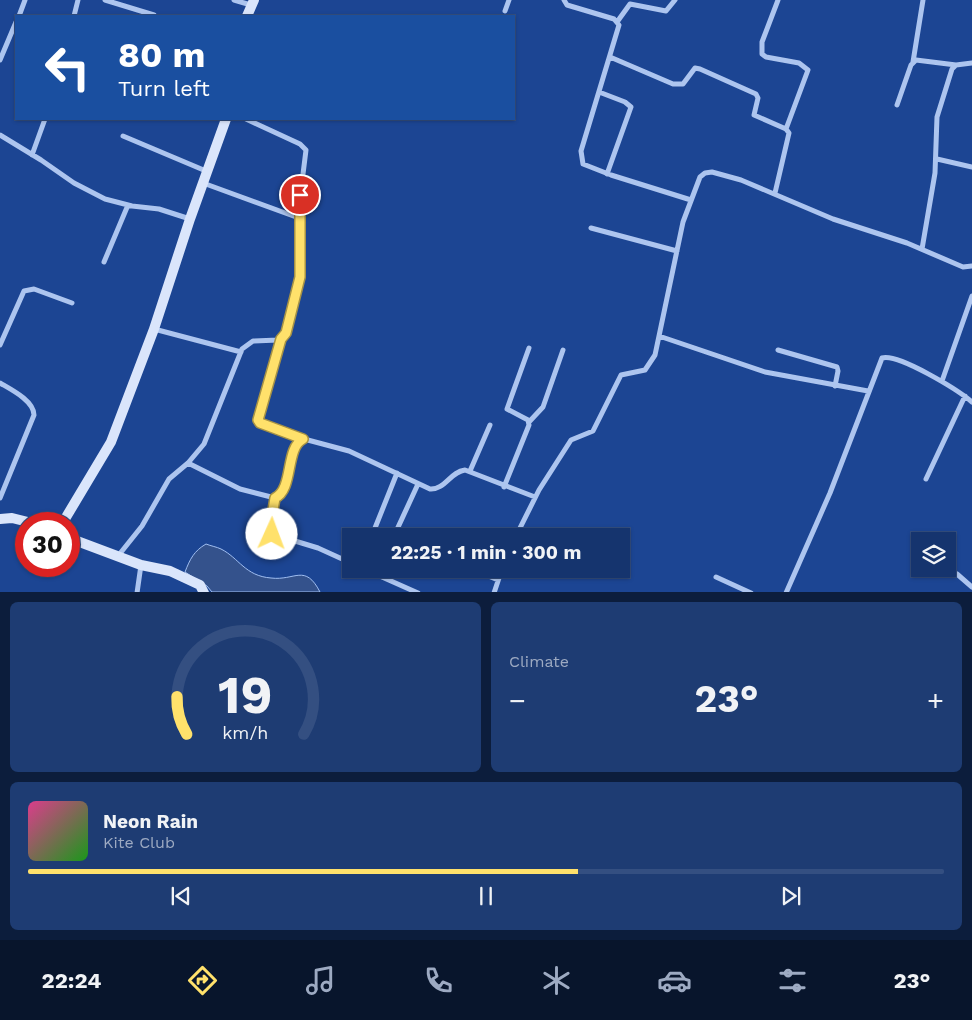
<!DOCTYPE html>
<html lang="en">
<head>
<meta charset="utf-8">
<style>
  :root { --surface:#15346e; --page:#1e3c73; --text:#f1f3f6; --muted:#9daac2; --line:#344f81; --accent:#ffe16b }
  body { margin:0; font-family:"Work Sans",sans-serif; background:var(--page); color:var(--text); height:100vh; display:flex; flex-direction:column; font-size:19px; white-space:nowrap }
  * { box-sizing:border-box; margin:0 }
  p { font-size:16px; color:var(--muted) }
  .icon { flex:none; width:28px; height:28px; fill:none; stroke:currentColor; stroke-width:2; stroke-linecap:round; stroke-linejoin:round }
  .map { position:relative; height:592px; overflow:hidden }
  .drawer { display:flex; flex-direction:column; gap:10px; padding:10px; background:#0c1d3c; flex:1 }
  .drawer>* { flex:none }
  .guide { position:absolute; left:15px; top:15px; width:500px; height:105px; border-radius:0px; box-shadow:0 1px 4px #0004,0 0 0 1px var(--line); background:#1a4fa0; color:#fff; overflow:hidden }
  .tools { position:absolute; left:911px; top:532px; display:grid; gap:10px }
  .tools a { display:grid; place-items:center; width:45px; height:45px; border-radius:0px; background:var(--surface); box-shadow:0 1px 4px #0004,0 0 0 1px var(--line); font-size:25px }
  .speed { position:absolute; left:15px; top:512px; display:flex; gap:10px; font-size:25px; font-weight:700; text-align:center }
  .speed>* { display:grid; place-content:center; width:65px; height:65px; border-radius:50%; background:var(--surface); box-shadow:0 1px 4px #0004,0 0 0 1px var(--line); line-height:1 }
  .speed .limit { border:8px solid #d22; background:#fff; color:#111 }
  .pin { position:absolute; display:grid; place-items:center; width:42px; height:42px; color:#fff; margin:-21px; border:2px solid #fff; border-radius:50%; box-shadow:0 1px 5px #0007 }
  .me { position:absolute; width:55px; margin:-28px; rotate:2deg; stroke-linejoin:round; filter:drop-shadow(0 0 4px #0008) }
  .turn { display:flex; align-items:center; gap:18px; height:105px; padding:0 20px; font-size:22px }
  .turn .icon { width:65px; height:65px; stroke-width:2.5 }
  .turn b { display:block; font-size:35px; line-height:42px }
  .big { font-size:38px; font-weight:700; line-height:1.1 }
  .drawer .tile { flex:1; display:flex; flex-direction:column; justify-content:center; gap:8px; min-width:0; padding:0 18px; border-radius:8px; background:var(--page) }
  .drawer .dial { align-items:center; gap:0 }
  .dial svg { height:130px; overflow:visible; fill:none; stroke:var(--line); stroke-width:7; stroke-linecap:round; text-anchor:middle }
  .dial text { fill:var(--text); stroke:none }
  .song { display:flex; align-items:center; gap:15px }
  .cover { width:60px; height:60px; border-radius:8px; background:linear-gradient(135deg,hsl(330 70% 55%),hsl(120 70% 35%)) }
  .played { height:5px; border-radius:2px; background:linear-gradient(90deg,var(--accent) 60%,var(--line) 60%) }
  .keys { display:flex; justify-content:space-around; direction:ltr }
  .heat { display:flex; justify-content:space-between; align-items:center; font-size:28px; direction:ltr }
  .drawer .tiles { flex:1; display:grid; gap:10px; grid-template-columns:1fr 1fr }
  .tile:last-child { grid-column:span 2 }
  .trip { position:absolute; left:342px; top:528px; width:288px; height:50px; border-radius:0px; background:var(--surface); box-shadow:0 1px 4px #0004,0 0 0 1px var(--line); font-weight:700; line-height:50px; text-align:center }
  .tabs { display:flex; height:80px; justify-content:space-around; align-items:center; background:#08152c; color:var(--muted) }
  .tabs .icon { width:35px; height:35px }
  .tabs .selected { color:var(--accent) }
  .tabs b { font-size:22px; color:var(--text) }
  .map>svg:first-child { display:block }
</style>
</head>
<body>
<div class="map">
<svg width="972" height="593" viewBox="0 0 972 593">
  <rect width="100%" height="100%" fill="#1c4593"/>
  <path fill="#34528c" stroke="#a0bef1" d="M206 544C211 546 217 547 221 549 239 558 245 576 271 578 295 581 305 563 320 592H212L207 586 185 572C190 559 194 551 206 544Z"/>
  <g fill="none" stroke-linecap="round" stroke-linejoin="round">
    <path stroke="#adc5ef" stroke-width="5" d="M105 0 154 15
      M234 0 251 5
      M564 0 567 5 614 19 619 25 581 151 583 164 611 175 691 200
      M778 0 762 42V54L766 57 799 63 808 70 786 129
      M505 11 509 0
      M19 16 25 0
      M74 16 78 0
      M617 22 630 4 666 11 675 0
      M610 57 673 84H683L695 68 700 69 756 94 758 98 754 115 786 129 789 133 775 193
      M0 60 16 22
      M913 62 923 0
      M599 92 625 102 631 107 607 174
      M897 105 911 65 916 60 956 65
      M0 135 41 160 74 183 105 199 132 206 159 209 190 219
      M123 136 206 171
      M32 155 45 119
      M937 159 972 167
      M203 183 299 218
      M591 228 677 251
      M922 249 935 173 937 117 952 69 956 65 972 63
      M104 262 128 205
      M154 329 241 352
      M659 336 765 372 868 391
      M281 339 258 421 302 439
      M0 345 24 291 34 289 72 303
      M778 350 837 367 838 371 835 386
      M942 381 972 296
      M0 383C12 390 34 401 34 415L0 498
      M529 422 543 407 563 350
      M188 463 240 489 275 498 283 492 296 447 299 441 304 439 349 451 430 489C445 490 450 472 465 470L535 497
      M470 471 490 425
      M926 479 965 396
      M504 487 529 425 528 420 507 409 529 348
      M275 498 270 528 272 534 318 548 351 563
      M375 528 397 473
      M394 536 418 484
      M516 536 539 490 571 440 593 431 621 375 645 370 655 355 683 222 700 177 705 173 712 172 741 180 833 219 907 243 963 267 972 266
      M118 556 142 526 169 479 188 463 204 444 242 349 253 341 278 340 286 333 299 277V206L306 150 300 144 246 119
      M364 569 418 593
      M472 569 498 580
      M555 569 572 576
      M957 574 972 587
      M716 577 751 593
      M137 593 141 565
      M494 593 502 569
      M786 593 830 493 882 358C898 353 958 390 972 402"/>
    <path stroke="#dae5fb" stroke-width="10" d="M247 16 254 0
      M0 519 12 518 36 524
      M62 524 111 442 154 329 190 219 226 119
      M69 538 141 565 170 571 200 585 204 593"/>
  </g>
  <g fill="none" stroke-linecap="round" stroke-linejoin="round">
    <defs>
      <path id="route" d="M272 534 270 528 275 498C294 489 285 448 303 439L260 423 258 420 281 339 286 333 300 277V195"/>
    </defs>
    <use href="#route" stroke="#a69246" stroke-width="12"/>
    <use href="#route" stroke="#ffe16b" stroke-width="9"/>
  </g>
</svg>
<div class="tools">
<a><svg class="icon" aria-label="layers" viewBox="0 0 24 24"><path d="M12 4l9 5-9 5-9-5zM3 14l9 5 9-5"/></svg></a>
</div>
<div class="speed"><div class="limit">30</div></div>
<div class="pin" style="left:300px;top:195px;background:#d93025"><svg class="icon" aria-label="arrive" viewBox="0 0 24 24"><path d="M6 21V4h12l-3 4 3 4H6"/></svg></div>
<svg class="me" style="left:272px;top:534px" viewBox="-20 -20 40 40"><circle r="19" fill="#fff"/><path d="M0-13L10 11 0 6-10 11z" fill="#ffe16b"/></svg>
<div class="trip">22:25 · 1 min · 300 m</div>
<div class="guide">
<div class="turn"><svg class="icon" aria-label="left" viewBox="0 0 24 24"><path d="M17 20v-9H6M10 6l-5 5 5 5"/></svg><div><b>80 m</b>Turn left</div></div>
</div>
</div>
<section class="drawer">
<div class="tiles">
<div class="tile dial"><svg viewBox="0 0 100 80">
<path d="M14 69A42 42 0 1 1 86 69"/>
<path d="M14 69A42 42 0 0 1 8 46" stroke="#ffe16b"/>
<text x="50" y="56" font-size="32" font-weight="700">19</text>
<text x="50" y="72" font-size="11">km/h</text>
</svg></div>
<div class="tile"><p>Climate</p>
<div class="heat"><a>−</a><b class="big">23°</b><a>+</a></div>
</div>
<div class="tile">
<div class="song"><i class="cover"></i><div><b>Neon Rain</b><p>Kite Club</p></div></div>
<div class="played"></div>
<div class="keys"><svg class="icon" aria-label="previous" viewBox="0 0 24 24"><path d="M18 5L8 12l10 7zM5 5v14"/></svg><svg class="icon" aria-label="pause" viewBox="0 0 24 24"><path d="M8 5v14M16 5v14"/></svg><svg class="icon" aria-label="next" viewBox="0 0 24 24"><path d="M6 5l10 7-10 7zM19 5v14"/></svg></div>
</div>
</div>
</section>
<nav class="tabs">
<b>22:24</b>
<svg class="icon selected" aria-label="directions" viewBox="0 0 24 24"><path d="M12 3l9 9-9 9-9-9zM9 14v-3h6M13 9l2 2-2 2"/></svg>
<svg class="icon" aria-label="music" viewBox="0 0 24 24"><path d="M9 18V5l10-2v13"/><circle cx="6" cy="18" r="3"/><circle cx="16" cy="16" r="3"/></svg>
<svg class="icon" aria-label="phone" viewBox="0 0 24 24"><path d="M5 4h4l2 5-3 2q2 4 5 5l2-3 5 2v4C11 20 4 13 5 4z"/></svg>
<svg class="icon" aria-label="climate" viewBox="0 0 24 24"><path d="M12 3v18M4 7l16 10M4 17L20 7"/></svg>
<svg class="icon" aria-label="car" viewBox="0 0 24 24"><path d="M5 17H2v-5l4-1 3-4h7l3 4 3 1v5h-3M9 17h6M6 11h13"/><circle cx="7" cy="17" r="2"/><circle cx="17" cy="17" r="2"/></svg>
<svg class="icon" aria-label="filters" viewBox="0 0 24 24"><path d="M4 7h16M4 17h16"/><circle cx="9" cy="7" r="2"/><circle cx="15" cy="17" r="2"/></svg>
<b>23°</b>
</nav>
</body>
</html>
